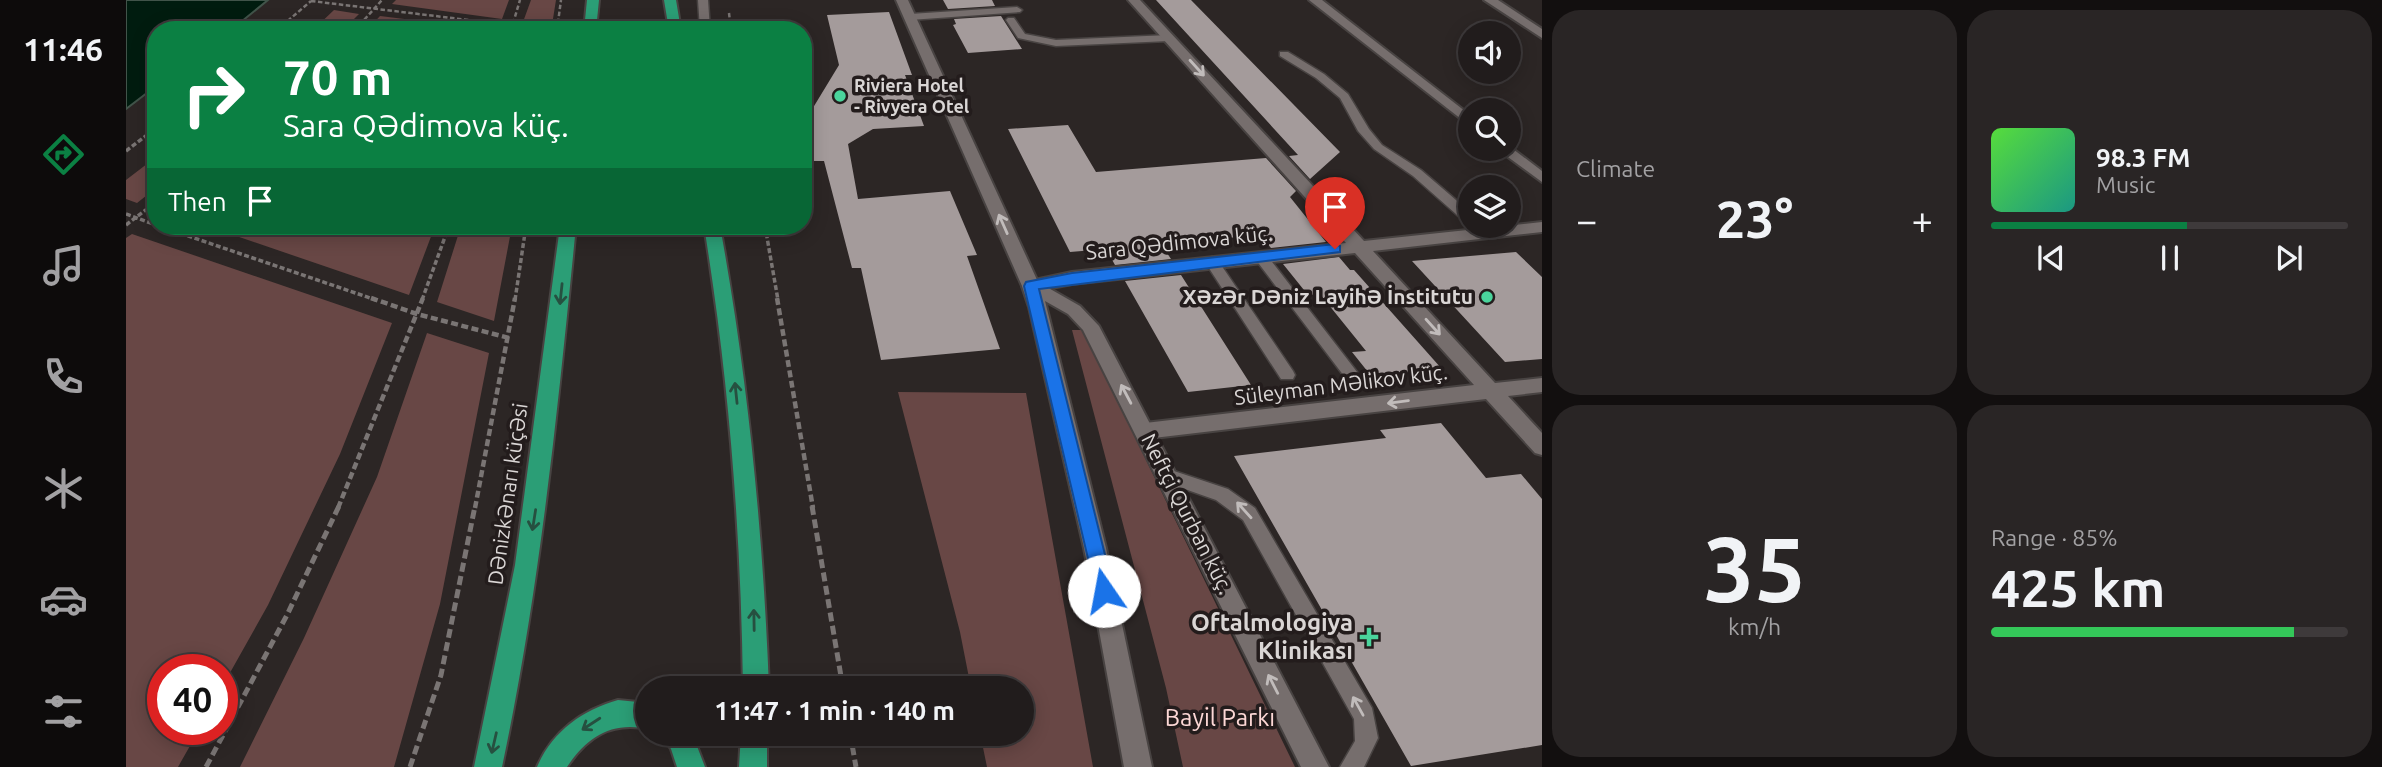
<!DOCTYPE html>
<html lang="en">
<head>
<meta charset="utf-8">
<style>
  :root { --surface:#211c1c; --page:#292525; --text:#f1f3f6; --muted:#a2a1a3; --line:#3e3a3b; --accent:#0b8043 }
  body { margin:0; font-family:Ubuntu,sans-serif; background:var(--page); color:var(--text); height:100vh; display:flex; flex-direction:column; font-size:26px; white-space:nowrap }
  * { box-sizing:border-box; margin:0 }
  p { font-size:23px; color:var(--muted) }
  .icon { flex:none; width:38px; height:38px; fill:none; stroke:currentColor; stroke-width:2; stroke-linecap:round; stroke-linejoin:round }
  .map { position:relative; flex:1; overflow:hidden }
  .panel { display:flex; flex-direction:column; gap:10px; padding:10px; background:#120f0f; width:840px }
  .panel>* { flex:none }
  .banner { position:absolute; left:21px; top:21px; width:665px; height:214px; border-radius:28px; box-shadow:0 4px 18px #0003,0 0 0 2px var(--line); background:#0b8043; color:#fff; overflow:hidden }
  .tools { position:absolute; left:1332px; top:21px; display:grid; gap:14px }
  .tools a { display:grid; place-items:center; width:63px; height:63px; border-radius:50%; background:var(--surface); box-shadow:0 4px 18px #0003,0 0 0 2px var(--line); font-size:35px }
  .speed { position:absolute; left:21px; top:654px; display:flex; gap:14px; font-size:35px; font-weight:700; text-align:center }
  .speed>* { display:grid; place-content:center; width:91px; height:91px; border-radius:50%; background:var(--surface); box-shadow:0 4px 18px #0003,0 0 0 2px var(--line); line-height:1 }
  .speed .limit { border:10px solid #d22; background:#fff; color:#111 }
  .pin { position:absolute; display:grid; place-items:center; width:60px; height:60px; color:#fff; margin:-72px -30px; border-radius:50% 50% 50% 0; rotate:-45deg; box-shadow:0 0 7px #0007 }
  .pin .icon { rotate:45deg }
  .me { position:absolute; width:77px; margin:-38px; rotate:348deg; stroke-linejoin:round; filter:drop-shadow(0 0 5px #0008) }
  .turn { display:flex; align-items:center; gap:24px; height:147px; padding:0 21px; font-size:32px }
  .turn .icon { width:91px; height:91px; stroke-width:2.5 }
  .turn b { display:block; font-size:49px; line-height:60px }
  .then { display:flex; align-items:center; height:66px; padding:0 21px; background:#0003; gap:14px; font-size:26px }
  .big { font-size:52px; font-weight:700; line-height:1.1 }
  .panel .card { flex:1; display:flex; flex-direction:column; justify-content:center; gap:10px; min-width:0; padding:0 24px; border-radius:28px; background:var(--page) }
  .panel .dial { align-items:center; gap:0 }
  .dial b { font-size:91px; line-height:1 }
  .song { display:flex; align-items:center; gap:21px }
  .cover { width:84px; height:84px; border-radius:10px; background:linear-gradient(135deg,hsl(110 70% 55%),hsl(170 70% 35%)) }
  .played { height:7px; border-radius:4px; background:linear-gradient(90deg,var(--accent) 55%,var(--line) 55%) }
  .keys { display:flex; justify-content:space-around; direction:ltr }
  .heat { display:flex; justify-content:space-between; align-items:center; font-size:38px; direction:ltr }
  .charge { height:10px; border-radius:5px; background:linear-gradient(90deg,#34c759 85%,var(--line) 0) }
  .panel .tiles { flex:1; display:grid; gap:10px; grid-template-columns:repeat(2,1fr) }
  .trip { position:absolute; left:509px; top:676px; width:399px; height:70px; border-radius:35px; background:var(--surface); box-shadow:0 4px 18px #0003,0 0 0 2px var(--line); font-weight:700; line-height:70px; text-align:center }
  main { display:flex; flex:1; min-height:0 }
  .dock { display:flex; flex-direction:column; width:126px; justify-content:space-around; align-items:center; background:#0d0b0b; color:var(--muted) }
  .dock .icon { width:49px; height:49px }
  .dock .selected { color:var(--accent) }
  .dock b { font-size:32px; color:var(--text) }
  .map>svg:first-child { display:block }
</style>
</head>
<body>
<main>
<nav class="dock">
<b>11:46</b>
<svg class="icon selected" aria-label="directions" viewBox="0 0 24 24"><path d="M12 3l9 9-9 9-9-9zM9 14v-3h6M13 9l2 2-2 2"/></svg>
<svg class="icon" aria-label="music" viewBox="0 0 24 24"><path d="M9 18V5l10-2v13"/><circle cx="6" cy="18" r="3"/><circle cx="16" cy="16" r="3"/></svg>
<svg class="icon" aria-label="phone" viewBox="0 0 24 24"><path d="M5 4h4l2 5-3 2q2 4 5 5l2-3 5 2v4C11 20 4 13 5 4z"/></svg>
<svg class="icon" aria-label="climate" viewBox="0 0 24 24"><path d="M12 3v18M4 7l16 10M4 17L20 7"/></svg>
<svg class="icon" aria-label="car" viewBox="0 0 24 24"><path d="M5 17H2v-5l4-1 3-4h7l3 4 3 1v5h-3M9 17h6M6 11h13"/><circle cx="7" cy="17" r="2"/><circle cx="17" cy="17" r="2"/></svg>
<svg class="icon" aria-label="filters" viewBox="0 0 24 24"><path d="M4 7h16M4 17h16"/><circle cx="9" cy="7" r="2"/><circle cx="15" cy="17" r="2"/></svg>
</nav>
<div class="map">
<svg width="1416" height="767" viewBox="0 0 1416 767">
  <rect width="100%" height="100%" fill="#2c2625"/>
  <path fill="#684745" d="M270 0H383L376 19 266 4Z
    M405 0H430L426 25 397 22Z
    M208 10 233 14 217 30H187Z
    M254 16 368 30H241Z
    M30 157V188L11 203 0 199V180Z
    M81 226H309L283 295Z
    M335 226H386L368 321 311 302Z
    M6 234 266 323 214 454 142 605 96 687V670H37V730H73L52 767H0V238Z
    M946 330H957L1169 767H1057L1040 688Z
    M301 333 363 353 314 604 268 767H114L178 638 251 477Z
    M772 392 900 393 967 767H861L854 733H896V688H845L834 632Z"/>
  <path fill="#001c0f" stroke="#41544a" stroke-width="2" d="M0 0H142L105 30H30V86L0 109Z"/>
  <path fill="#a49b9b" d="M817 0H866L869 6 822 9Z
    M1030 0H1065L1214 152 1184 179 1163 156 1172 155Z
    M763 12 786 75H779L798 126 747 129 722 144 732 199 824 191 851 255 841 256 874 349 755 360 735 268H726L698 161H687L682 116 713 65 701 15Z
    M875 16 896 49 842 53 827 25 830 24 828 19Z
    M942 125 970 172 1140 158 1170 191 1164 197 1200 242 1145 248 1134 235 1035 244 1045 259 989 265 980 249 944 252 882 129Z
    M1390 252 1416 277V359L1379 362 1286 261Z
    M1213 257 1224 270H1228L1315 368 1246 377 1226 352 1240 351 1194 294 1182 295 1157 264Z
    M1055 275 1125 385 1062 392 999 281Z
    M1315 423 1360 478 1395 474 1416 499V745L1285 766 1108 456 1260 438 1254 430Z"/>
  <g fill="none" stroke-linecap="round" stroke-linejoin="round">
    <defs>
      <path id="service" d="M572 0H582L584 30H574Z
        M891 7 896 10 894 12 784 20 779 17 784 14Z
        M882 18H888L899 34 930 40 1043 35 1048 38 1043 41 930 46 892 38 880 20Z
        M1154 52H1162L1198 74 1222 94 1243 129 1256 145 1295 170 1344 212V223L1339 222 1287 176 1248 149 1232 131 1214 98 1190 78 1154 56Z
        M1135 253 1140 254 1228 368 1231 372 1228 376H1218L1130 260 1128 257Z
        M1086 257 1091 259 1167 371 1169 375 1167 379H1155L1079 262Z
        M1042 469 1102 489 1129 508 1246 708 1252 738 1238 767H1214L1229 741 1228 719 1117 520 1090 500 1036 481 1033 476 1036 471Z"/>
      <path id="minor" d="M1002 0H1014L1238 241 1416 222V232L1247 251 1369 383 1416 378V392L1382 396 1416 433V455L1409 453 1360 399 1019 439 1012 437 1009 431 1012 425 1019 423 1348 385 1229 253 946 284 905 292 899 290 896 286 899 282 946 272 1220 243Z
        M1183 0H1196L1344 115V126Z
        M1358 0H1372L1416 29V38Z
        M1383 146 1416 171V182L1371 149H1382Z"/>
      <path id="tertiary" d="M770 0H782L912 282 954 306 973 326 1203 767H1175L957 330 942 314 919 301 980 548 1026 767H998L958 548 903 307 896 286Z"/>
      <path id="trunk" d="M461 0H473L470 30H458Z
        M538 0H550L555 30H543Z
        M434 226H450C432 408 414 588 376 767H348L389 565Z
        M578 226H594C622 379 637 532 643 688H617C615 533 603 379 578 226Z
        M492 700 522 703V729C485 721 461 737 441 767H411C426 732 456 710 492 700Z
        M535 733H566L579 767H551L545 749Z
        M615 733H641V767H613Z"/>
    </defs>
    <use href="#service" stroke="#484342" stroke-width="3"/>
    <use href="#minor" stroke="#484342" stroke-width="4"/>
    <use href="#tertiary" stroke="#484342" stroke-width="4"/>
    <use href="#trunk" stroke="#484342" stroke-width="4"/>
    <path stroke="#7a7574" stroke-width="2.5" stroke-dasharray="4.5 2.5" stroke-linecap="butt" d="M185 1 425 30
      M603 13 605 30
      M151 30 185 1
      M229 30 256 0
      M385 30 394 0
      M431 30 435 0
      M22 134 30 128"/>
    <path stroke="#7a7574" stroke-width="3.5" stroke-dasharray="5 2.5" stroke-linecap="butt" d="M0 151 25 132
      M0 214 30 225
      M0 225 30 202
      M33 226 250 300
      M639 226 652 300
      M296 300 323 226
      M389 300 400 226"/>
    <path stroke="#7a7574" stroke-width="4.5" stroke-dasharray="7 3.5" stroke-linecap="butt" d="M245 298 291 314 383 338
      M651 298 687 508
      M212 508 297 298
      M349 508 389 298"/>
    <path stroke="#7a7574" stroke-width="5" stroke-dasharray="9 4.5" stroke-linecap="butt" d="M686 506 717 688
      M724 733 730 767
      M80 767 161 615 213 506
      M284 767 315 675 349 506"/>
    <use href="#service" fill="#766e6d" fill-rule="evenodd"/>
    <use href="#minor" fill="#766e6d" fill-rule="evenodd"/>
    <use href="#tertiary" fill="#766e6d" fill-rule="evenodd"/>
    <use href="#trunk" fill="#2b9e76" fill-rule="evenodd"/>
  </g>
  <defs><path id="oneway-shaft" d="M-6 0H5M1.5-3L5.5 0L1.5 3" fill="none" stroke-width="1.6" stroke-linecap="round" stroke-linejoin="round" transform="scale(1.75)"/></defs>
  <g stroke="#c1bcbb">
    <use href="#oneway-shaft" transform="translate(1071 68) rotate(48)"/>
    <use href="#oneway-shaft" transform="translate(877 224) rotate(-114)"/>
    <use href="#oneway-shaft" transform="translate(1307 327) rotate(48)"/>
    <use href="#oneway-shaft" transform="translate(1000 394) rotate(-118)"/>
    <use href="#oneway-shaft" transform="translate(1272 402) rotate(173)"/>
    <use href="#oneway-shaft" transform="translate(1118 510) rotate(-132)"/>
    <use href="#oneway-shaft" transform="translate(1147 684) rotate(-117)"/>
    <use href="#oneway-shaft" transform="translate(1232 706) rotate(-119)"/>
  </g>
  <g stroke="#265040">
    <use href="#oneway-shaft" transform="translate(435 294) rotate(96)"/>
    <use href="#oneway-shaft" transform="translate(610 393) rotate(-96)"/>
    <use href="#oneway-shaft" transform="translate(408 520) rotate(99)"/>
    <use href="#oneway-shaft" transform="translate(628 620) rotate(-91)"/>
    <use href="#oneway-shaft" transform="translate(465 724) rotate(147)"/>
    <use href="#oneway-shaft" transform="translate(368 743) rotate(103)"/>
  </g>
  <path fill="#1a73e8" stroke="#114b97" stroke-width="2" d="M1209 244 1214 246V252L913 289 988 591 985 597 978 600 971 597 898 286 900 282 946 273Z"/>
  <g fill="#4ad49c" stroke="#231c1c" stroke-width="2.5">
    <circle cx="714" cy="96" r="7"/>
    <circle cx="1361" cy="297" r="7"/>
    <path d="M1239.5 626.5h7v7h7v7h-7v7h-7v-7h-7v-7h7z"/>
  </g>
  <g text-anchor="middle" stroke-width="7" stroke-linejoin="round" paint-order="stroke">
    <g font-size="18" font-weight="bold" fill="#dad6d5" stroke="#231c1c" text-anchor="start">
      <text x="728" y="92">Riviera Hotel<tspan x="728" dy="21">- Rivyera Otel</tspan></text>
    </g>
    <g font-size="21" fill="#dad6d5" stroke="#231c1c">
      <text transform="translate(1053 243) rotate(-6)" y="7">Sara Qədimova küç.</text>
      <text transform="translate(1215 385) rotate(-7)" y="7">Süleyman Məlikov küç.</text>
      <text transform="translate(382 494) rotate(-82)" y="7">Dənizkənarı küçəsi</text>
      <text transform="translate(1061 514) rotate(63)" y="7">Neftçi Qurban küç.</text>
    </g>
    <g font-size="21" font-weight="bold" fill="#dad6d5" stroke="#231c1c" text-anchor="end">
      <text x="1347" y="304">Xəzər Dəniz Layihə İnstitutu</text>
    </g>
    <g font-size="24" font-weight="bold" fill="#dad6d5" stroke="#231c1c" text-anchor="end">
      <text x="1227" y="631">Oftalmologiya<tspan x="1227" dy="28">Klinikası</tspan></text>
    </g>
    <g font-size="24" fill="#fdd8d6" stroke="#231c1c">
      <text x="1094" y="726">Bayil Parkı</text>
    </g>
  </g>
</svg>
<div class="tools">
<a><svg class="icon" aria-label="sound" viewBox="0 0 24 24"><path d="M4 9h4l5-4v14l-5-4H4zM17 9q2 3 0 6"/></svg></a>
<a><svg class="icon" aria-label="search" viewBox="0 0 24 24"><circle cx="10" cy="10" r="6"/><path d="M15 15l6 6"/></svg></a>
<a><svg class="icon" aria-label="layers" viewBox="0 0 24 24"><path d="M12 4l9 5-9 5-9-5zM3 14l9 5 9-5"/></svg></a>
</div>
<div class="speed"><div class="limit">40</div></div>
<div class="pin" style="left:1209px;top:249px;background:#d93025"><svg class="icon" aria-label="arrive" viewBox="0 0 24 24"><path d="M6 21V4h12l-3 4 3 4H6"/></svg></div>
<svg class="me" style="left:978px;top:591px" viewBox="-20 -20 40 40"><circle r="19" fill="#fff"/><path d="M0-13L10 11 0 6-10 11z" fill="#1a73e8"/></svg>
<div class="trip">11:47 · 1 min · 140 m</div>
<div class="banner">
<div class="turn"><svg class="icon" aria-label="right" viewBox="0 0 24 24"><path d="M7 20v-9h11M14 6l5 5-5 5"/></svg><div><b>70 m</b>Sara Qədimova küç.</div></div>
<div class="then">Then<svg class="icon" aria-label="arrive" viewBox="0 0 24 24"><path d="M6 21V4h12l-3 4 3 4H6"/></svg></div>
</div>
</div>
<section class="panel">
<div class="tiles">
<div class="card"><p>Climate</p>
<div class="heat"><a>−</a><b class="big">23°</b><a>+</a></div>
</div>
<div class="card">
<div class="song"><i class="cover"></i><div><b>98.3 FM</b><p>Music</p></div></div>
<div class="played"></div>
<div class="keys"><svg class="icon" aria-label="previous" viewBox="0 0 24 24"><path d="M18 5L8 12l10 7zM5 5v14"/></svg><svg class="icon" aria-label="pause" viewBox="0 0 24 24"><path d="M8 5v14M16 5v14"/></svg><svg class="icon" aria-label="next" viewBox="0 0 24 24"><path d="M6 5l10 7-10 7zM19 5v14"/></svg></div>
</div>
<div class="card dial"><b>35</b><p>km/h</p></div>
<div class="card"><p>Range · 85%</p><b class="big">425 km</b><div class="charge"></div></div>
</div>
</section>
</main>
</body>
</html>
